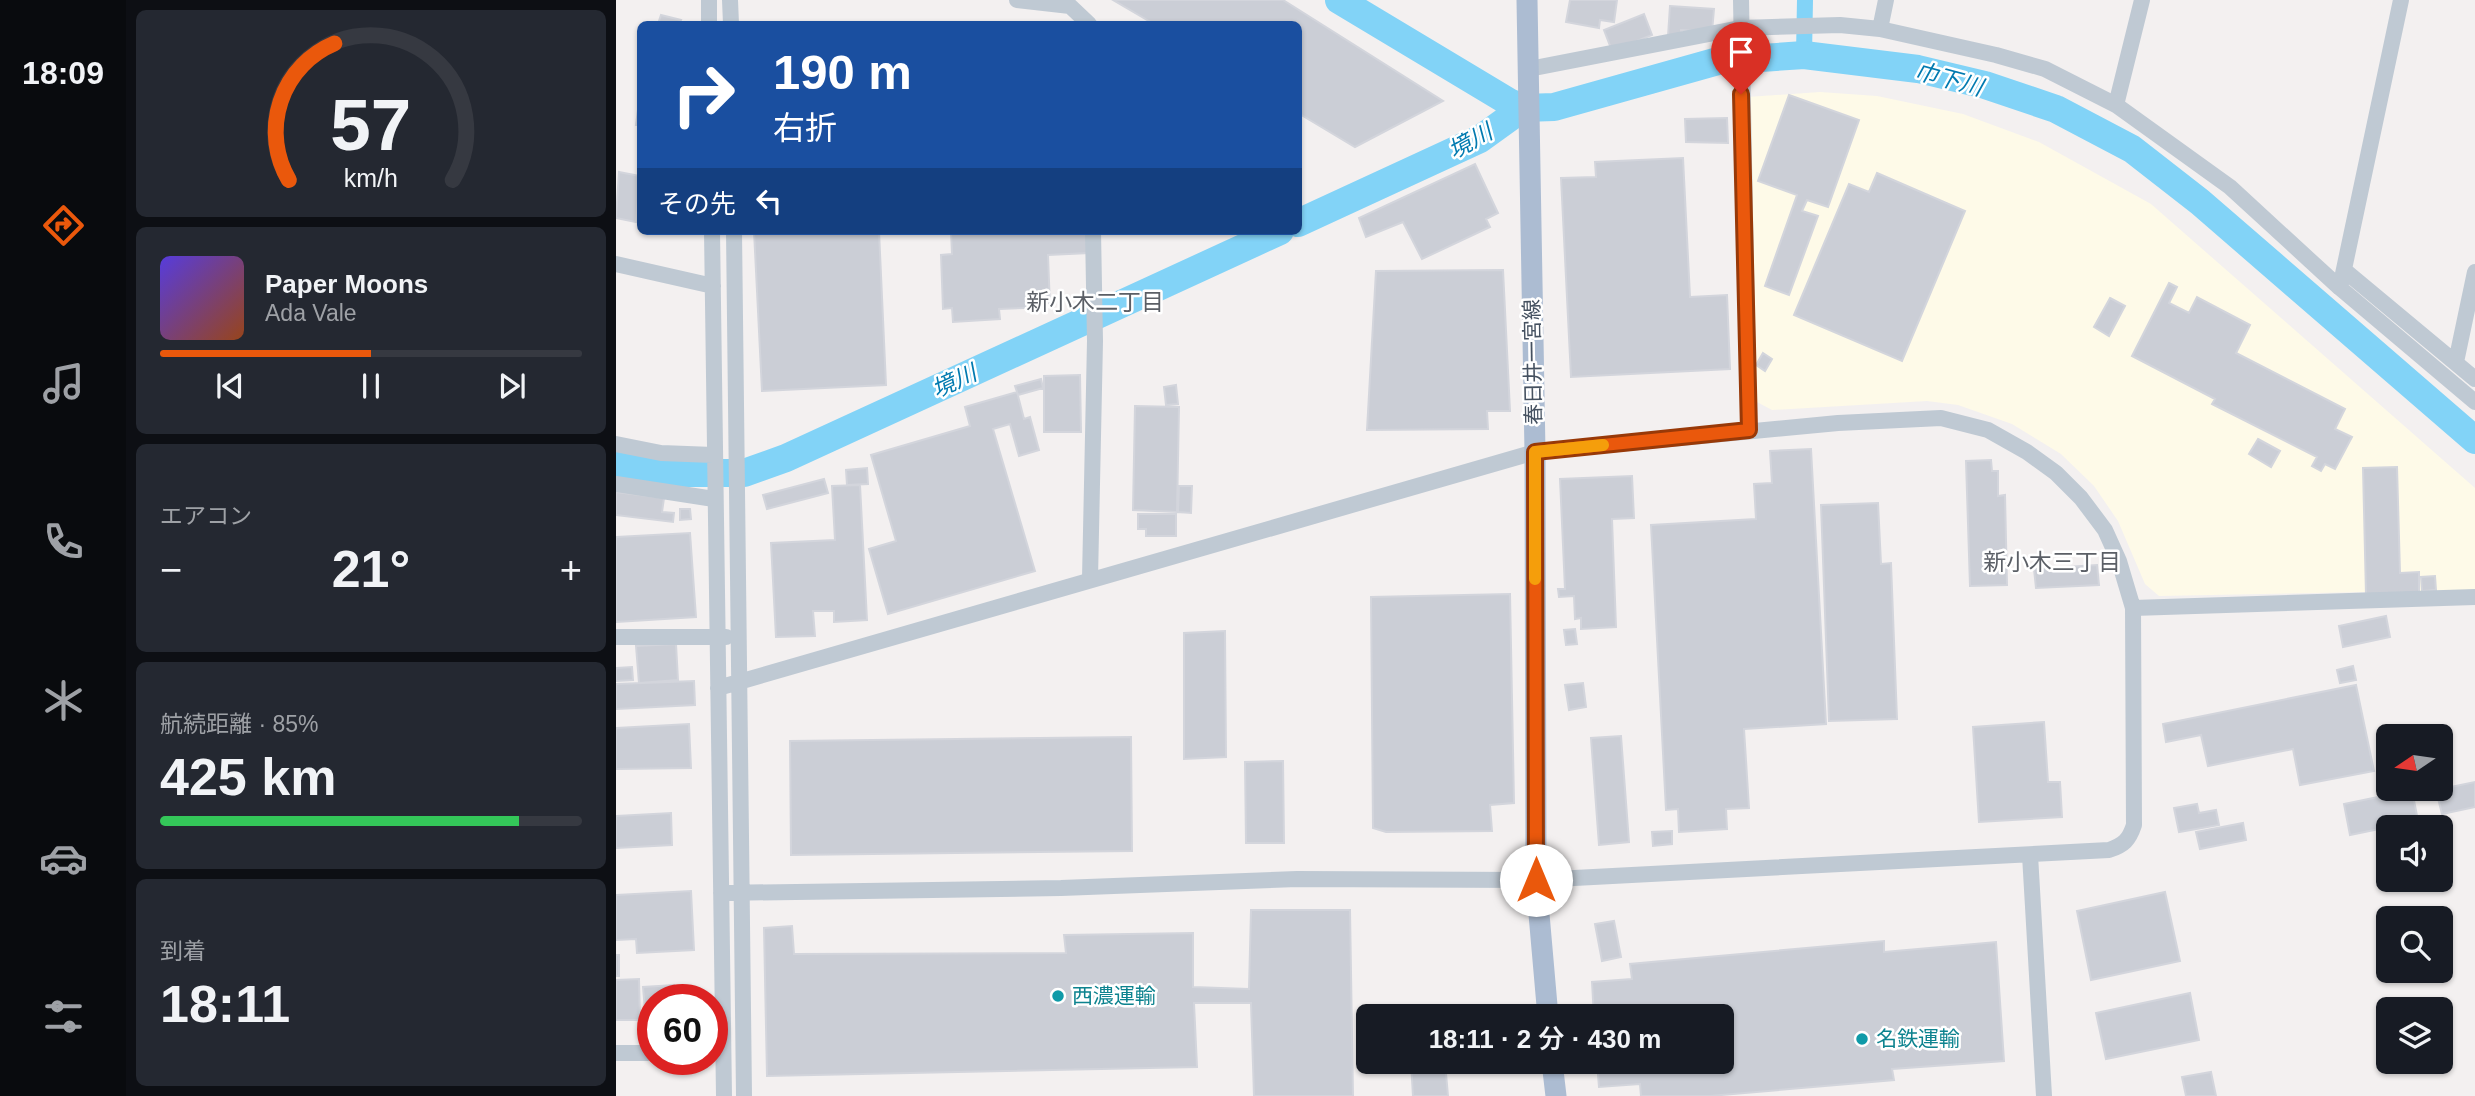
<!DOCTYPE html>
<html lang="ja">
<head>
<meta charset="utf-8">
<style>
  :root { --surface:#171b24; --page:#242831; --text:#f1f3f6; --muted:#9ea1a6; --line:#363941; --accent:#ea580c }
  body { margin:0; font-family:Arial,"Noto Sans JP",sans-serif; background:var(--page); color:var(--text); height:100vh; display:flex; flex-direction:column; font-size:26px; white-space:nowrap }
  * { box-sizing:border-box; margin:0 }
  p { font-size:23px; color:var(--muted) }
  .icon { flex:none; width:38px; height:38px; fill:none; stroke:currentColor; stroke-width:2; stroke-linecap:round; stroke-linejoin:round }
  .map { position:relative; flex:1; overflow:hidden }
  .drawer { display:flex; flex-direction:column; gap:10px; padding:10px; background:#0d0f14; width:490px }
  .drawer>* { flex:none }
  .banner { position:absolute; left:21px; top:21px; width:665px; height:214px; border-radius:10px; box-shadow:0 2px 5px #0004; background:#1a4fa0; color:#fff; overflow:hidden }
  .needle { width:46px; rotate:257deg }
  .tools { position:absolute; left:1760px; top:724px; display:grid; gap:14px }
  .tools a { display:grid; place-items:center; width:77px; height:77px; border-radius:10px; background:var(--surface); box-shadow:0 2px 5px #0004; font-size:35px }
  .speed { position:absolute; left:21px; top:984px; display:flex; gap:14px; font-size:35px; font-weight:700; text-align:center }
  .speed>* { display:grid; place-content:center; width:91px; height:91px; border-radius:50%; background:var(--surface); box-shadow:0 2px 5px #0004; line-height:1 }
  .speed .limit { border:10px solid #d22; background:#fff; color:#111 }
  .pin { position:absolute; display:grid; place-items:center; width:60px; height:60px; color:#fff; margin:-72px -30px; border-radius:50% 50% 50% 0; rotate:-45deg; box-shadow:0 0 7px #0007 }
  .pin .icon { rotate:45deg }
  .me { position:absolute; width:77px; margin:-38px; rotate:0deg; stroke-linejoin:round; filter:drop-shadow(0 0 5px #0008) }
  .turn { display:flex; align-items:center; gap:24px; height:147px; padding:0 21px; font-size:32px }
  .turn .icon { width:91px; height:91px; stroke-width:2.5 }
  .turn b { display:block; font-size:49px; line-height:60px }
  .then { display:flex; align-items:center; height:66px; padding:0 21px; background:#0003; gap:14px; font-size:26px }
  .big { font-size:52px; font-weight:600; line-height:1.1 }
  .drawer .card { flex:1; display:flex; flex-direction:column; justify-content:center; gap:10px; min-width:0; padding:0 24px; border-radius:10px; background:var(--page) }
  .drawer .dial { align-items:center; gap:0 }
  .dial svg { height:182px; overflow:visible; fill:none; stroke:var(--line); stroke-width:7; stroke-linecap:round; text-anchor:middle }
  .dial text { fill:var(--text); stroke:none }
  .song { display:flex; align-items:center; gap:21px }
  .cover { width:84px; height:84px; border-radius:10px; background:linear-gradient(135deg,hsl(250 70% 55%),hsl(20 70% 35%)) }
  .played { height:7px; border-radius:4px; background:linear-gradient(90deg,var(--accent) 50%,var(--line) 50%) }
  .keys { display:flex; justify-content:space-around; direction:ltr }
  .heat { display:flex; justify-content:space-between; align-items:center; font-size:38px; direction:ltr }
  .charge { height:10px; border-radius:5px; background:linear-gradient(90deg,#34c759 85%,var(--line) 0) }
  .trip { position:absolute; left:740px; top:1004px; width:378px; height:70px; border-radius:10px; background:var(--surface); box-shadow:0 2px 5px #0004; font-weight:600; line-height:70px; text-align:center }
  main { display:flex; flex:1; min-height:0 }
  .menu { display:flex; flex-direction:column; width:126px; justify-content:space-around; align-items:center; background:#090b0e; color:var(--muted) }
  .menu .icon { width:49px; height:49px }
  .menu .current { color:var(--accent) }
  .menu b { font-size:32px; color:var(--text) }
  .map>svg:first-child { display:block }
</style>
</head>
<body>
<main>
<nav class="menu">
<b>18:09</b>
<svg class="icon current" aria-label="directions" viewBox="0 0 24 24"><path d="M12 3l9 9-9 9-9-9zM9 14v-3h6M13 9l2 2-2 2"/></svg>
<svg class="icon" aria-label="music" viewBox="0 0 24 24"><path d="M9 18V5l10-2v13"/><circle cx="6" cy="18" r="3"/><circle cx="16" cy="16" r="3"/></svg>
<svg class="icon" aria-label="phone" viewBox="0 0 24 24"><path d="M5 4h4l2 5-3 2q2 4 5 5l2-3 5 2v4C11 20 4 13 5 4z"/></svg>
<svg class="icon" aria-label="climate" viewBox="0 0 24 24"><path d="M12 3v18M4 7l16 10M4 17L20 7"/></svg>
<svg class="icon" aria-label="car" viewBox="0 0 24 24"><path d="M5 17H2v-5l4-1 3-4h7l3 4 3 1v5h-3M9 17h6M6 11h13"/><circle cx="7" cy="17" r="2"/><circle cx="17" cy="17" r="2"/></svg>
<svg class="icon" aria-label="filters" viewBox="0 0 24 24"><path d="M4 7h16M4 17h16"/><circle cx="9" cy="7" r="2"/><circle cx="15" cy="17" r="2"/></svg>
</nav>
<section class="drawer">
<div class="card dial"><svg viewBox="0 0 100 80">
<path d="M14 69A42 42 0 1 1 86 69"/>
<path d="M14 69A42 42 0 0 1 34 9" stroke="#ea580c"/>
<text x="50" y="56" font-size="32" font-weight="700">57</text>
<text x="50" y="72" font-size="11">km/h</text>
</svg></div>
<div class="card">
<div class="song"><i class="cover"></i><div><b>Paper Moons</b><p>Ada Vale</p></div></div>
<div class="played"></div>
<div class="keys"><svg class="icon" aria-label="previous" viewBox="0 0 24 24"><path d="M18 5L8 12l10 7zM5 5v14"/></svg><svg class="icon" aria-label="pause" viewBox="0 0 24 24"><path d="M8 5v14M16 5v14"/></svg><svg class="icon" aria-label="next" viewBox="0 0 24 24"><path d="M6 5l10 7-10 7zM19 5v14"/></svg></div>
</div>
<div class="card"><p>エアコン</p>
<div class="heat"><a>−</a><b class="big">21°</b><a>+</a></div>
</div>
<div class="card"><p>航続距離 · 85%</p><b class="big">425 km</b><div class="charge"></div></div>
<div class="card"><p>到着</p><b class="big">18:11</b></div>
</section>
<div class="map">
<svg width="1859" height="1096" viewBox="0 0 1859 1096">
  <rect width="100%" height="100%" fill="#f3f0f0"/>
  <path fill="#fefae8" d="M1204 92 1261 96 1347 114 1423 142 1535 204 1859 488V590L1543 596 1529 584 1502 521 1478 486 1445 454 1396 424 1342 405 1311 401 1156 410 1141 402 1137 384 1131 97Z"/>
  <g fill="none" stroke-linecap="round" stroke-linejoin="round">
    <path stroke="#82d3f7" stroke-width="16" d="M1188 55 1189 0"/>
    <path stroke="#82d3f7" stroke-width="28" d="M723 0 893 102 907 108 938 107 1102 61 1188 55 1302 69 1369 85 1440 109 1516 149 1584 202 1859 440
      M682 223 864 139 907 108
      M0 465 43 473H128L170 458 664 231"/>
  </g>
  <path fill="#cbced6" stroke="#d3d5dc" stroke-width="2" d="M497 0H667L827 101 739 147 682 113V24H538Z
    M954 0H1001L998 22 984 20 983 28 950 22Z
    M1054 6 1098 9 1096 32 1065 30 1064 37 1052 36Z
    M1028 14 1036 35 996 51 988 30Z
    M45 15 65 20 63 24H42Z
    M24 94V125H20Z
    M1173 95 1243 120 1212 207 1191 200 1186 211 1202 216 1173 295 1149 286 1181 195 1142 181Z
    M1111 118 1112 143 1070 142 1069 119Z
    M1067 158 1074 297 1111 295 1114 369 955 377 945 178 980 177 979 162Z
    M859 164 882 213 870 219 874 227 806 259 787 222 750 237 743 218Z
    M3 172 24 176 20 222 0 218Z
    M1261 173 1349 211 1286 361 1178 315 1233 184 1253 192Z
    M138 231H263L270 385 146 391Z
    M335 231H472L473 253 432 255 434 307 383 309 384 319 337 322 336 308 327 309 325 255 336 254Z
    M887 270 894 411H871L872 429 751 430 760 271Z
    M1553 283 1561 287 1553 303 1573 313 1581 297 1634 325 1620 353 1729 409 1719 429 1736 437 1719 469 1709 464 1705 471 1696 466 1701 457 1596 404 1599 399 1516 356Z
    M1494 298 1509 306 1493 336 1478 327Z
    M1147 353 1156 359 1149 371 1140 365Z
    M464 375 465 432H428V376Z
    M425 379 427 388 402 395 399 386Z
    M560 385 562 404 550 405 548 387Z
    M401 392 408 419 414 417 423 450 403 456 394 424 377 429 419 571 272 614 253 549 280 541 255 455 354 426 349 407Z
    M519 406 563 407 561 512 517 510Z
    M1642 439 1664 451 1655 467 1633 454Z
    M1195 449 1210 724 1128 729 1133 808 1110 809 1111 829 1063 832 1062 809 1050 810 1035 525 1140 519 1138 484 1156 483 1154 451Z
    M1375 460 1376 471H1382V496L1389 495 1391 585 1354 586 1350 461Z
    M1781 467 1784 573 1803 572V593L1750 595 1747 468Z
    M251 468 252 484 231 485 230 470Z
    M1016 476 1018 518 996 519 1000 627 965 629V618L959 619 958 596 943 597 942 589H949L944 479Z
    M208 479 212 493 151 509 147 495Z
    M244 485 251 620 218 622V611H197L199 636 160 637 155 543 219 540 216 486Z
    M563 486H576L575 513 562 512Z
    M0 492 48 498 46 512 58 513 57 522 0 515Z
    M1262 503 1265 564 1275 563 1281 719 1213 721 1205 505Z
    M64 509H74L75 519 64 520Z
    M522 514H560V536H530V529H522Z
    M74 533 80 617 0 622V537Z
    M1481 565 1483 585 1420 588 1418 569Z
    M1819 576 1820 590 1806 591 1805 577Z
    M894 594 898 803 874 805 876 831 770 832 757 828 755 597Z
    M1770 616 1774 637 1727 647 1723 626Z
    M959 629 961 644 950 645 948 630Z
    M609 631 610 757 568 759V633Z
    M60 644 62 680 23 683 20 646Z
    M1737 666 1740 680 1724 683 1721 670Z
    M16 667 17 680 0 681V668Z
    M78 681 79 705 0 709V684Z
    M967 683 970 707 953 710 949 685Z
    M1740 685 1758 771 1684 785 1677 749 1592 766 1585 735 1550 742 1547 724Z
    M1428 722 1432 782H1444L1446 817 1363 822 1357 727Z
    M73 724 75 768 0 769V728Z
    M1005 736 1013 842 983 845 975 738Z
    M515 737 516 851 175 855 174 741Z
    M667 761 668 843H630L629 762Z
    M1859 782V807L1826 814 1820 790Z
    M1796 790 1802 821 1734 835 1728 804Z
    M1581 804 1583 813 1600 810 1603 825 1563 832 1558 808Z
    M55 813 56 845 0 848V816Z
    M1627 823 1630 840 1584 849 1580 832Z
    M1056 831V844L1037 846 1036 832Z
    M75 891 78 950 21 953 20 939 0 940V895Z
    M1549 892 1564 961 1475 980 1461 911Z
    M635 910H734L737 1096H638L635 1003H578L581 1067 151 1076 148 928 176 926 178 954 450 953 448 935 577 933V987L633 989Z
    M998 921 1005 957 986 961 979 924Z
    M1268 941V952L1380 942 1388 1061 1276 1069 1278 1080 1094 1096H1025L1024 1084 983 1087 981 1062H1106V1017H978L976 982 1016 979 1014 964Z
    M0 955H3V976H0Z
    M23 979 24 1020H0V980Z
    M58 985 59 999H37V1021L30 1022 27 987Z
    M1574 993 1583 1040 1490 1059 1480 1013Z
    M795 1062H829L832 1096H797Z
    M1595 1072 1600 1096H1570L1566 1077Z"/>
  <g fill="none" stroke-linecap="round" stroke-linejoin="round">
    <path stroke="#bfc9d3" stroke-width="16" d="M93 0V24
      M114 0 115 24
      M401 0 454 6 473 24
      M1125 0 1133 430
      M1264 29 1270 0
      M913 69 1124 28 1224 25 1264 29 1380 55 1429 69 1500 105 1614 187 1724 288 1859 402
      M1500 105 1526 0
      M96 231 108 1096
      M118 231 128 1096
      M0 264 97 286
      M1728 270 1859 379
      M1724 288 1785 0
      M1840 362 1859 272
      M0 444 45 453 97 455
      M0 484 98 499
      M474 579 479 341 477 231
      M1517 608 1859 597
      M0 637H110
      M102 688 919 452 1222 423 1325 418 1372 430 1411 452 1440 473 1465 498 1489 530 1503 561 1517 608 1518 825C1513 840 1508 845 1493 850L920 880 681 879 445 888 105 893
      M1414 855 1428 1096
      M0 1053H37"/>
    <path stroke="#acbcd2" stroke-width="21" d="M911 0 919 452 920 880 932 1017
      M936 1062 940 1096"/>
  </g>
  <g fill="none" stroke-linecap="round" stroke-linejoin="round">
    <defs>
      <path id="route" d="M920 880 919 452 1133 430 1125 94"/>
    </defs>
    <use href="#route" stroke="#983908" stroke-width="18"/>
    <use href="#route" stroke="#ea580c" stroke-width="12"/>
    <path stroke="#f59e0b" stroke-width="12" d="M919 579V452L987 445"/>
  </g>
  <g fill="#0f9aa8" stroke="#fff" stroke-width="2.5">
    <circle cx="442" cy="996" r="7"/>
    <circle cx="1246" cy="1039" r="7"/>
  </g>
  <g text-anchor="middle" stroke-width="5" stroke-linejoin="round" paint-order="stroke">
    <g font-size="21" fill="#455160" stroke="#fff">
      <text transform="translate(917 362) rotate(-91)" y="7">春日井一宮線</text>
    </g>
    <g font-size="21" fill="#0d838f" stroke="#fff" text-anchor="start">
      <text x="456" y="1003">西濃運輸</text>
      <text x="1260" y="1046">名鉄運輸</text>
    </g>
    <g font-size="23" font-style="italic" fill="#017ab0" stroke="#fff">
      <text transform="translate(1333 79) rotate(15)" y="8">巾下川</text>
      <text transform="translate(854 141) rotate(-29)" y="8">境川</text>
      <text transform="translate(338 381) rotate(-25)" y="8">境川</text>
    </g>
    <g font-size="23" fill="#5b5f66" stroke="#fff">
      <text x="479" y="310">新小木二丁目</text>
      <text x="1436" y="570">新小木三丁目</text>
    </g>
  </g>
</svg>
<div class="tools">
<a><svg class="needle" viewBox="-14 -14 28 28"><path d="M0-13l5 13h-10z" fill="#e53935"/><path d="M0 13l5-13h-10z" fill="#9ea1a6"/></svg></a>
<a><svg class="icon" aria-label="sound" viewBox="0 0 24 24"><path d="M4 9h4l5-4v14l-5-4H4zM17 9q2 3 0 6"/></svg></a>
<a><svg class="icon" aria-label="search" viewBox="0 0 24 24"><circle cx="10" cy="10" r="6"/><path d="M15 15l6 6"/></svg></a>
<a><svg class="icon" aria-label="layers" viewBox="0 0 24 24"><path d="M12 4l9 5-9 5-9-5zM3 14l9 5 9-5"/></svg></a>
</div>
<div class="speed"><div class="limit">60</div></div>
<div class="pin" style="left:1125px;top:94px;background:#d93025"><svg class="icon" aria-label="arrive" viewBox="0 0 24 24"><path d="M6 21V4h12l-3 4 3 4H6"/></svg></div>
<svg class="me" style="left:920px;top:880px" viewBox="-20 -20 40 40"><circle r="19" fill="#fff"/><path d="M0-13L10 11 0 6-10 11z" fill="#ea580c"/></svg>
<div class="trip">18:11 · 2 分 · 430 m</div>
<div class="banner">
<div class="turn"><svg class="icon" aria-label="right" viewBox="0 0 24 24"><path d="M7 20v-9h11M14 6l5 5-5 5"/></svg><div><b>190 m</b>右折</div></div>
<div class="then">その先<svg class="icon" aria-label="left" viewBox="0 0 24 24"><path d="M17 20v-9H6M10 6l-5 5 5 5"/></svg></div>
</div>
</div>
</main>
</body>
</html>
